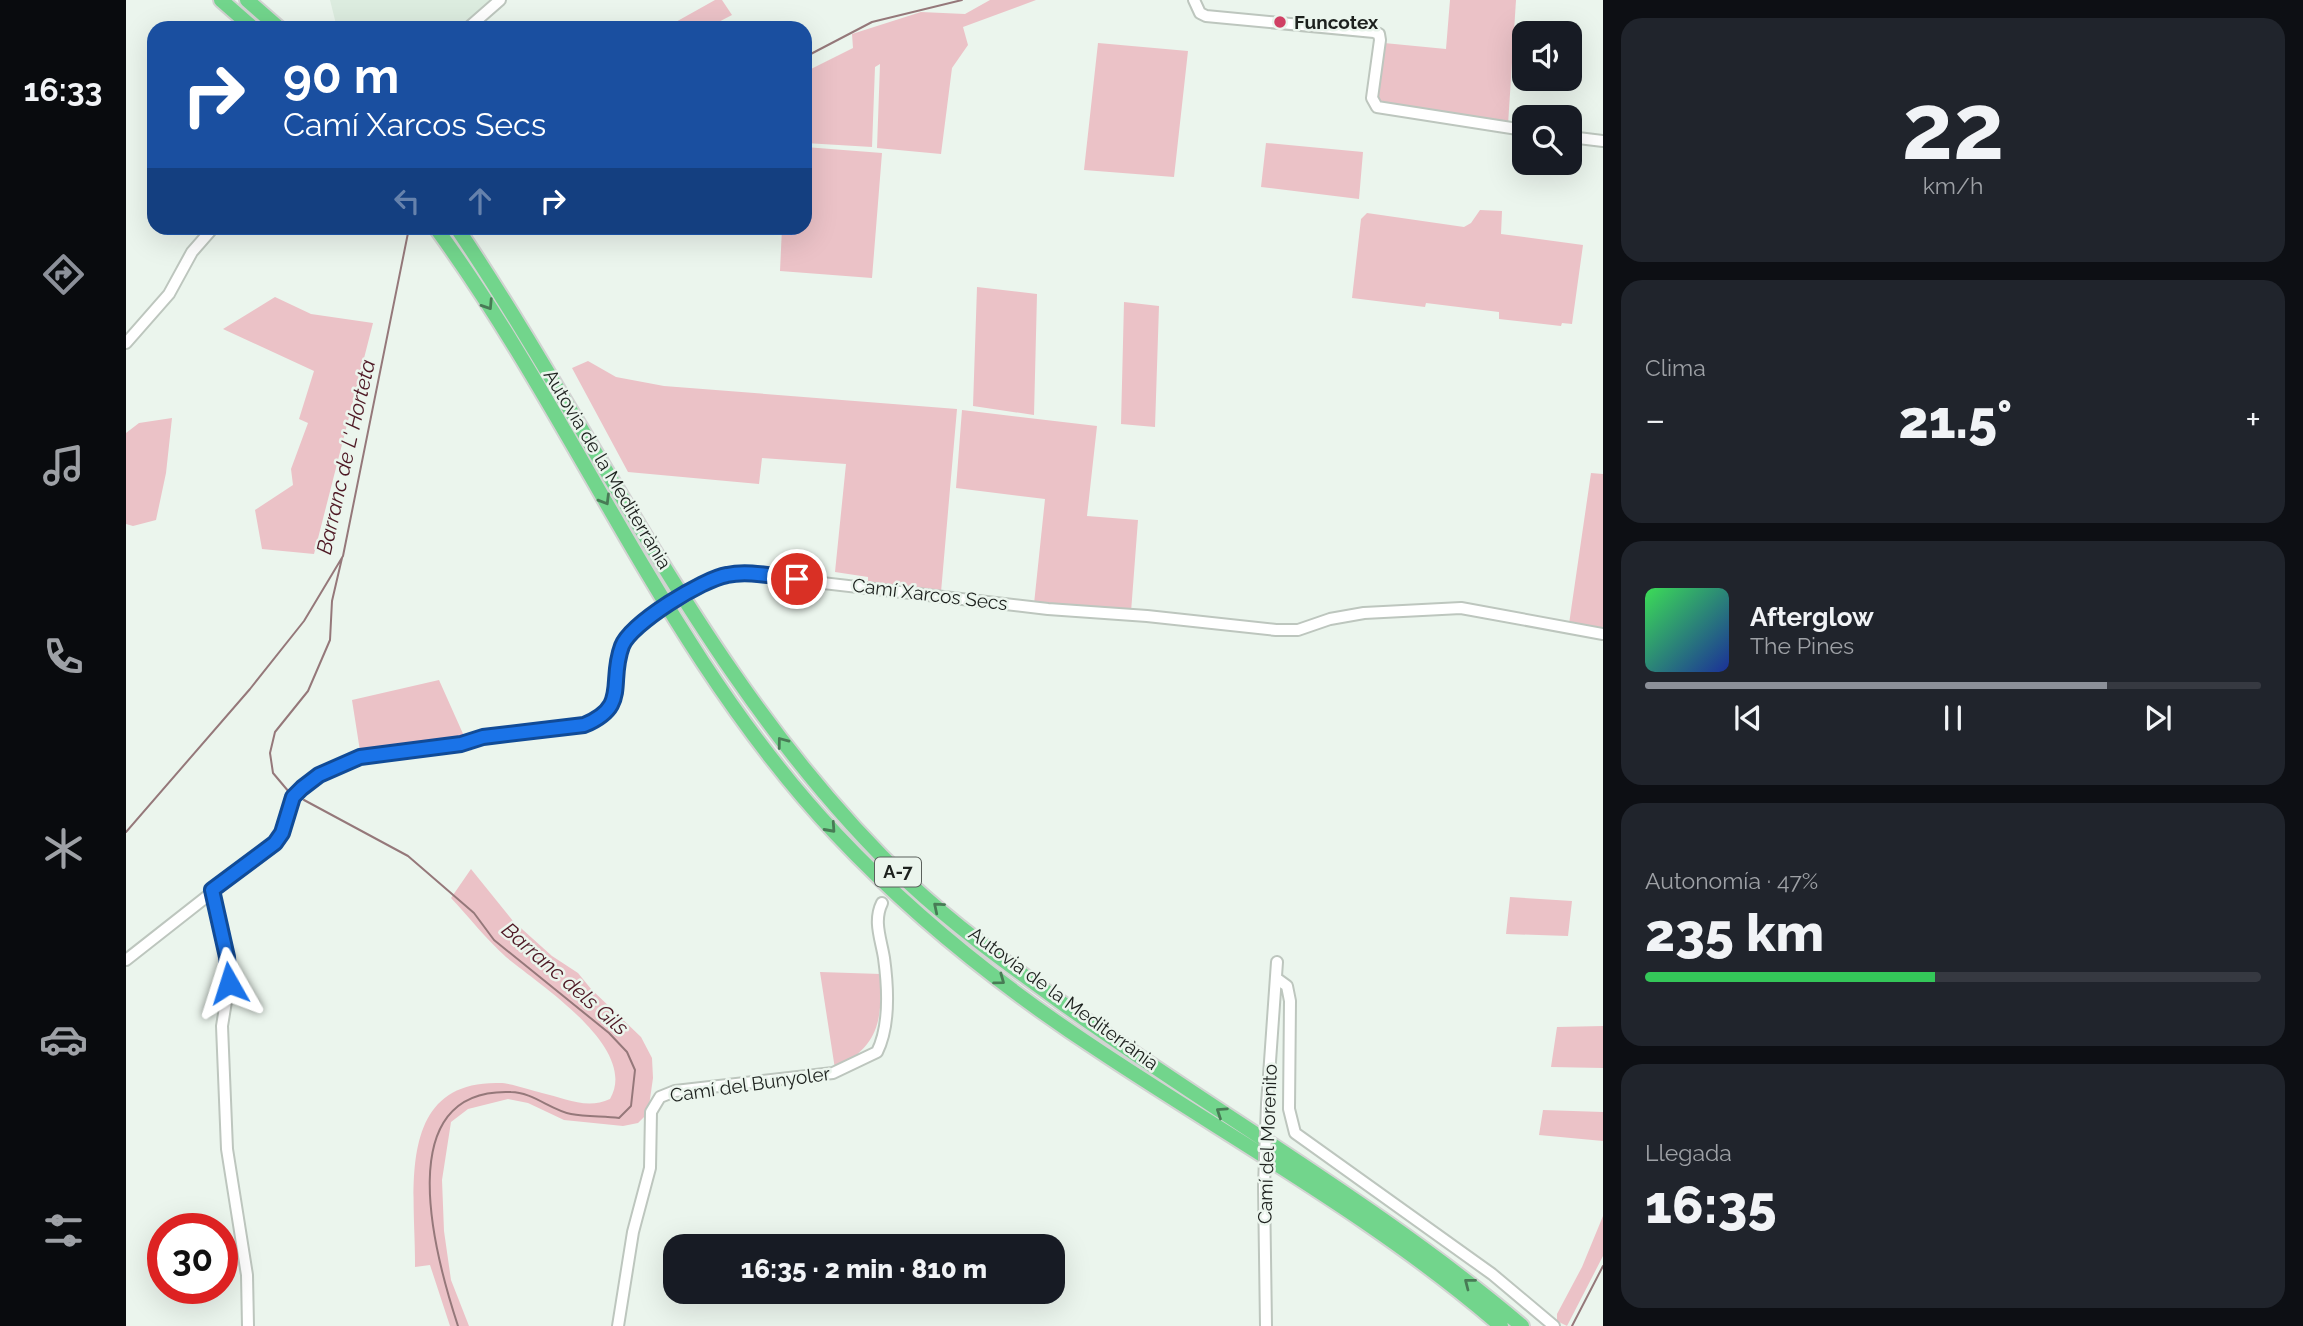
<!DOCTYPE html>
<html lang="es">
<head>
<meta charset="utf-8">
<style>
  :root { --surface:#171b24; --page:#20242c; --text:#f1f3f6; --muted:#9ea1a6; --line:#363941; --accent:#8c9099 }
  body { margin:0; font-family:Raleway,sans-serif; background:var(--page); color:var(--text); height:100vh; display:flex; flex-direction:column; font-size:26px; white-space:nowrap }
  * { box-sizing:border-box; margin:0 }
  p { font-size:23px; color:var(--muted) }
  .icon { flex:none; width:38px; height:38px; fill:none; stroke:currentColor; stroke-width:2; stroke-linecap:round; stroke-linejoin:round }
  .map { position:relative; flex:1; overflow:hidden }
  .details { display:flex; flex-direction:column; gap:18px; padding:18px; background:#0d0f14; width:700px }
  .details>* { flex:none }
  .guide { position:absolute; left:21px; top:21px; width:665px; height:214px; border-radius:21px; box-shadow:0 7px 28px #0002; background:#1a4fa0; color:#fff; overflow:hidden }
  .buttons { position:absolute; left:1386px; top:21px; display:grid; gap:14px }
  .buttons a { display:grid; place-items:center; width:70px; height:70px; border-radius:14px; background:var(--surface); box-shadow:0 7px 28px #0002; font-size:35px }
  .speed { position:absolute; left:21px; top:1213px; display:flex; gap:14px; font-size:35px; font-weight:700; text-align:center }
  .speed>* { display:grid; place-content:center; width:91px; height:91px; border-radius:50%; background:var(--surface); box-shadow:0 7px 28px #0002; line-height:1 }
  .speed .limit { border:10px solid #d22; background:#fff; color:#111 }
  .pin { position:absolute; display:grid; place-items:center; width:60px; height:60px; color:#fff; margin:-30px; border:4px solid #fff; border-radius:50%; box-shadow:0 2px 7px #0007 }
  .me { position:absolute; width:77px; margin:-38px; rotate:354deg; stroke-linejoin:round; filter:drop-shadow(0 0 5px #0008) }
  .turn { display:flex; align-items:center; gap:24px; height:147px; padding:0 21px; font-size:32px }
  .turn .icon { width:91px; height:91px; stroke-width:2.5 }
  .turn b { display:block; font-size:49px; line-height:60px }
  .lanes { display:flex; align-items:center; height:66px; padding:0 21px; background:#0003; justify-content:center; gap:35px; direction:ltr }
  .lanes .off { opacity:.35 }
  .big { font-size:52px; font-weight:800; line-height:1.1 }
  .details .card { flex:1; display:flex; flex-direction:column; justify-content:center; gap:10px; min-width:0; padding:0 24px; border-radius:21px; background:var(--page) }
  .details .dial { align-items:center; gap:0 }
  .dial b { font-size:91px; line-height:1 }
  .song { display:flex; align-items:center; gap:21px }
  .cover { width:84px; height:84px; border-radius:10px; background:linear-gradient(135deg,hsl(130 70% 55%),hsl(230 70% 35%)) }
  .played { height:7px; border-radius:4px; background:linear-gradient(90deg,var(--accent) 75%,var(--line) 75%) }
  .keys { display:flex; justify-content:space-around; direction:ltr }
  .heat { display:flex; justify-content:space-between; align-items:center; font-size:38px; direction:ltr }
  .charge { height:10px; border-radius:5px; background:linear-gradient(90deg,#34c759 47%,var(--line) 0) }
  .trip { position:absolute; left:537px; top:1234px; width:402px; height:70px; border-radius:21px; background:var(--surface); box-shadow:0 7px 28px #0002; font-weight:800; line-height:70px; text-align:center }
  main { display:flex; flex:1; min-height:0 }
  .dock { display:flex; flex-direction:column; width:126px; justify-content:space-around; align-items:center; background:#090b0e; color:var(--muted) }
  .dock .icon { width:49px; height:49px }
  .dock .selected { color:var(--accent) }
  .dock b { font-size:32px; color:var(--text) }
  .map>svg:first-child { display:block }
</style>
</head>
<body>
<main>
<nav class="dock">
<b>16:33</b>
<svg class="icon selected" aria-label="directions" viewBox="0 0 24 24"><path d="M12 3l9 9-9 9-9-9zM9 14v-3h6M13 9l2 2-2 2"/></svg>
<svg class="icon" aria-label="music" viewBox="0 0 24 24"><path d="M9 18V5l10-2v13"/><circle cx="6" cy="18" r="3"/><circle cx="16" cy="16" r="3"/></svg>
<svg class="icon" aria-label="phone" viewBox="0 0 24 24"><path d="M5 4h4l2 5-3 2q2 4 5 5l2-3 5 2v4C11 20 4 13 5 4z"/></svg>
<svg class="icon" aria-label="climate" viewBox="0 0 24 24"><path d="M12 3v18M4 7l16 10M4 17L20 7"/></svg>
<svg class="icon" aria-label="car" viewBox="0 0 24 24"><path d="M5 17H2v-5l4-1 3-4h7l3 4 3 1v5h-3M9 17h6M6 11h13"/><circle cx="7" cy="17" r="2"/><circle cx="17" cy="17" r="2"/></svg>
<svg class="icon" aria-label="filters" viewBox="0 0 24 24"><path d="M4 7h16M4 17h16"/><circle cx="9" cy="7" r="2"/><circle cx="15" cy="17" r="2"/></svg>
</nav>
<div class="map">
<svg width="1477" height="1326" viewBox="0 0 1477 1326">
  <rect width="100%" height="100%" fill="#ebf5ed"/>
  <path fill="#dcecdf" d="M204 0H367L335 28H211Z"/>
  <path fill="#ebc2c7" d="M589 0H596L606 15 581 28H539Z
    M864 0H910L837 27 842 45 826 68 815 154 751 148 754 64 749 67 746 147 679 143V72L727 48 726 34 795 12 839 14Z
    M1324 0H1390L1382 125 1260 108 1250 101 1258 43 1320 49Z
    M972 43 1062 51 1048 177 958 170Z
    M1140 143 1237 152 1233 199 1135 187Z
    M679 147 756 153 746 278 654 271 656 228H679Z
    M1354 210 1376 211 1375 234 1457 245 1446 324 1436 323 1435 326 1373 319V312L1300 303 1299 307 1226 298 1235 219 1241 213 1338 227 1345 223Z
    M851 287 911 294 908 415 847 406Z
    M149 297 185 314 247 323 188 554 136 549 129 510 167 485 165 469 182 423 173 419 188 371 97 329Z
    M998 302 1033 306 1029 427 995 424Z
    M462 361 490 377 538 386 831 409 815 592 742 583V577L709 572 720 464 636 458 633 484 502 472 446 368Z
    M836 410 971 426 961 516 1012 520 1005 612 908 604 919 499 830 488Z
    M46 418 40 473 30 520 7 526 0 524V433L13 423Z
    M1465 473 1477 474V630L1443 624Z
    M313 680 338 736 234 751 226 700Z
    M345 869 387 921 426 956 452 973 465 989 515 1037 526 1058 527 1078 522 1113 512 1123 497 1126 438 1120 402 1103 382 1099 342 1109 325 1122 316 1180 318 1231 325 1280 343 1326H324L304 1265 289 1267C290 1196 267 1080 374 1083 384 1083 405 1090 416 1093 438 1098 461 1110 484 1099 514 1048 411 983 380 957 360 939 343 917 325 898Z
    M1384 897 1446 901 1442 936 1380 934Z
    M694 972 755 974C755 1021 755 1044 709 1069Z
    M1477 1026V1068L1425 1067 1431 1027Z
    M1417 1110 1477 1112V1141L1413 1135Z
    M1477 1216V1256L1441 1326 1431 1321V1314L1456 1267Z"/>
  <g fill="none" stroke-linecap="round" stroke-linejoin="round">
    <path stroke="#95787a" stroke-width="2" d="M679 57 746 22 836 0
      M163 792 147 773 144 753 149 732 182 691 204 640 206 601 216 558
      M178 800 282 856 348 913 368 940 483 1033 501 1052 509 1070 505 1106 493 1118C478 1116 461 1117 445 1114 425 1110 406 1092 385 1092 262 1087 309 1256 332 1326
      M0 832 124 689 178 621 217 556 283 228
      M1446 1326 1477 1266"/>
    <defs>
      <path id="minor" d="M1068 0 1074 13 1080 16 1248 32 1253 34 1254 40 1246 98 1251 107 1398 130
        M342 28 374 0
        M1444 137 1477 141
        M0 343 43 294 66 252 87 228
        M577 585 604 574 628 575 922 609 1021 616 1150 630H1172L1204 619 1238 613 1335 608 1477 634
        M86 890 101 957 103 983 96 1026 101 1149 121 1275 122 1326
        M0 960 149 843 156 833 167 797 176 788 193 775 234 757 335 744 357 737 458 725C505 705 481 681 497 644 502 633 511 627 519 620
        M1150 978 1161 986 1164 1001 1163 1109 1169 1133 1366 1274 1428 1326
        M1141 1104 1151 962
        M1138 1186 1140 1326
        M492 1326 507 1232 524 1168 525 1112 534 1097 549 1091 707 1073 751 1052C764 1026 762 987 758 958 755 939 747 921 756 903"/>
      <path id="highway" d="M95 0 127 28
        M121 0 153 28
        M310 228C452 423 542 656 710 834 788 917 880 990 975 1052 1109 1141 1253 1220 1375 1326
        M331 228C479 448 587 697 782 882 828 925 879 962 929 998 1083 1110 1251 1203 1396 1326"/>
    </defs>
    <use href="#minor" stroke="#bdc6be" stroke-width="14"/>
    <use href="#highway" stroke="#d2d3d2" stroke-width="18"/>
    <use href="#minor" stroke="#fff" stroke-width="10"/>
    <use href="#highway" stroke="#72d58c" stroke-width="14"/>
    <defs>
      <path id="minor-bridge" d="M519 620 577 585
        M1138 1186 1141 1104"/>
    </defs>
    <use href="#minor-bridge" stroke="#bdc6be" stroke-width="14" stroke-linecap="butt"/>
    <use href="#minor-bridge" stroke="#fff" stroke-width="10"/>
  </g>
  <defs><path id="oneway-chevron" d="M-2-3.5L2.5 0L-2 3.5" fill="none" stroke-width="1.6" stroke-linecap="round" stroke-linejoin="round" transform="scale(1.75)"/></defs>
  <g stroke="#487b55">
    <use href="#oneway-chevron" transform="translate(362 305) rotate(57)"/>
    <use href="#oneway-chevron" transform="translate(479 500) rotate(59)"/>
    <use href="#oneway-chevron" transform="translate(656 742) rotate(-127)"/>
    <use href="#oneway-chevron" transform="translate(705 828) rotate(48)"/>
    <use href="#oneway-chevron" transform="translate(812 907) rotate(-140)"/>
    <use href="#oneway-chevron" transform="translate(874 980) rotate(36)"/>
    <use href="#oneway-chevron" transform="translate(1095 1112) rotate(-146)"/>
    <use href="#oneway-chevron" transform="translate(1343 1283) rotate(-142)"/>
  </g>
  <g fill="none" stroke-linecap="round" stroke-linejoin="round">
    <defs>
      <path id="route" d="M103 983 101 957 86 890 149 843 156 833 167 797 176 788 193 775 234 757 335 744 357 737 458 725C504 706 482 683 496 646 505 623 577 579 601 575 623 570 649 577 671 579"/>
    </defs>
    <use href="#route" stroke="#114b97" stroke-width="18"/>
    <use href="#route" stroke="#1a73e8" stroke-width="12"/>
  </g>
  <circle fill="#d04064" stroke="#ebf5ed" stroke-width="2.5" cx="1154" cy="22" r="7"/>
  <g text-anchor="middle" stroke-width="5" stroke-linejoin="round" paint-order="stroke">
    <rect fill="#ebf5ed" stroke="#5b615c" stroke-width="2" x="749" y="857.5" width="46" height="29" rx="5"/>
    <g font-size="18" font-weight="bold" fill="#1d211e">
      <text x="772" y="878">A-7</text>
    </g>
    <g font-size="19" font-weight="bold" fill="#1d211e" stroke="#ebf5ed" text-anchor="start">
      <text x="1168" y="29">Funcotex</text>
    </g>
    <g font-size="19" fill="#1d211e" stroke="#ebf5ed">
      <text transform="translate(482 469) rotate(59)" y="7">Autovia de la Mediterrània</text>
      <text transform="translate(804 594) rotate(7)" y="7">Camí Xarcos Secs</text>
      <text transform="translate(938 998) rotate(36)" y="7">Autovia de la Mediterrània</text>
      <text transform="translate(624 1084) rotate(-8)" y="7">Camí del Bunyoler</text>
      <text transform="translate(1141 1144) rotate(-88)" y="7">Camí del Morenito</text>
    </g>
    <g font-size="21" font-style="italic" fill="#4e1824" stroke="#ebf5ed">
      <text transform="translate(220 457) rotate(-77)" y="7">Barranc de L' Horteta</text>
      <text transform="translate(439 979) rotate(41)" y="7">Barranc dels Gils</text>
    </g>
  </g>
</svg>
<div class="buttons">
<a><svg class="icon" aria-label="sound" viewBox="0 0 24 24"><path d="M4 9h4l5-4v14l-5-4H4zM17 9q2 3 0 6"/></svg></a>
<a><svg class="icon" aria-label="search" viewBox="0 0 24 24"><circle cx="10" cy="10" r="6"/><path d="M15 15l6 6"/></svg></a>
</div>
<div class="speed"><div class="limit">30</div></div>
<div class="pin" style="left:671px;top:579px;background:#d93025"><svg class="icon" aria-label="arrive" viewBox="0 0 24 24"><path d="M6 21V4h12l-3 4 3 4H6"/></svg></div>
<svg class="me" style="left:103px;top:983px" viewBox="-20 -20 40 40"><path d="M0-17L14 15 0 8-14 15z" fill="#1a73e8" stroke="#fff" stroke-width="4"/></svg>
<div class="trip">16:35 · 2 min · 810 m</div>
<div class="guide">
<div class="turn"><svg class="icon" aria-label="right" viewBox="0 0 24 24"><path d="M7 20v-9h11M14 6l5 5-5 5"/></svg><div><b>90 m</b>Camí Xarcos Secs</div></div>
<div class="lanes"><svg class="icon off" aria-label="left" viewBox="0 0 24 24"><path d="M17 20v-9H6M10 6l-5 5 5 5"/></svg><svg class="icon off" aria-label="ahead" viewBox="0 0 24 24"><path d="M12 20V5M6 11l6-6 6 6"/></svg><svg class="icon" aria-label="right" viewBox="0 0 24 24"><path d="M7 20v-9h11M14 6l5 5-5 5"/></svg></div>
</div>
</div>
<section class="details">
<div class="card dial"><b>22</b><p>km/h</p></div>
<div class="card"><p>Clima</p>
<div class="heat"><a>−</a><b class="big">21.5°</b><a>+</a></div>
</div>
<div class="card">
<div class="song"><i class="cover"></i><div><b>Afterglow</b><p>The Pines</p></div></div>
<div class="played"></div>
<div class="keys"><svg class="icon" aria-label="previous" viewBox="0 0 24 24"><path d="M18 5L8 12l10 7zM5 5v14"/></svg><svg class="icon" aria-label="pause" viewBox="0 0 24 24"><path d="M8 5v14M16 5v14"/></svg><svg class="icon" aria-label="next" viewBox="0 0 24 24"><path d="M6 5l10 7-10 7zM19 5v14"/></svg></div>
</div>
<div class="card"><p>Autonomía · 47%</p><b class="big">235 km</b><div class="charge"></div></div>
<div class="card"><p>Llegada</p><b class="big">16:35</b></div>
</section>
</main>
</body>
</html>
